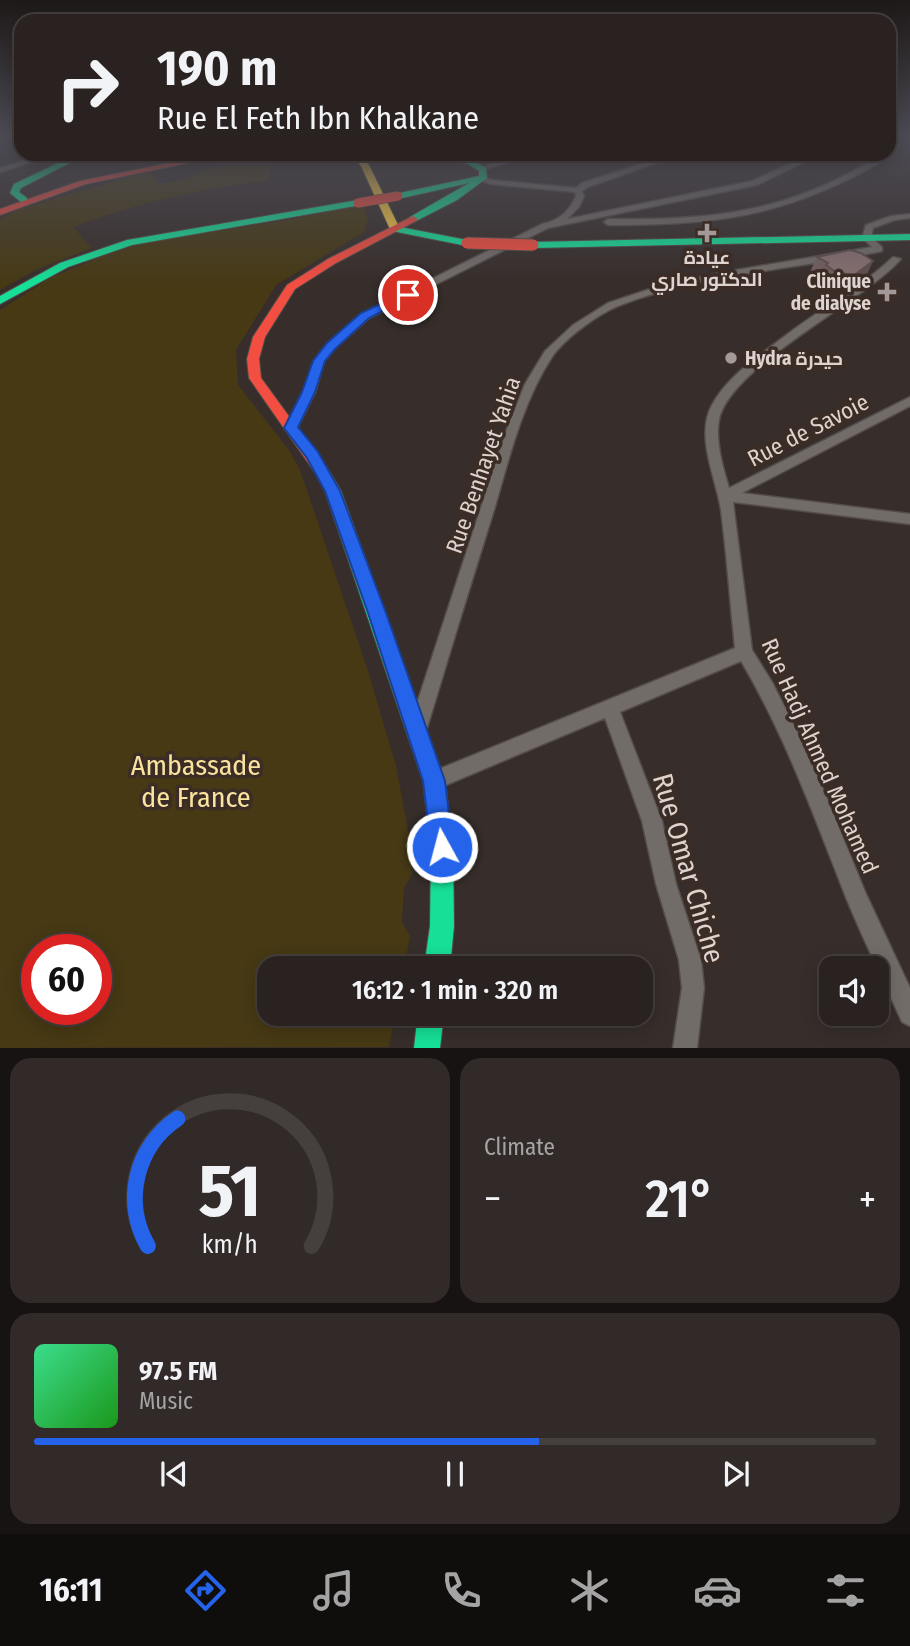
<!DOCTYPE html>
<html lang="en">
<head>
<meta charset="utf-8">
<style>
  :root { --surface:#292220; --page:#312a29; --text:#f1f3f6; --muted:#a5a4a5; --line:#453f3e; --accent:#2563eb }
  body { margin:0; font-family:"Fira Sans Condensed",Cairo,sans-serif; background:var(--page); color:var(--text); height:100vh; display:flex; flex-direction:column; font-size:26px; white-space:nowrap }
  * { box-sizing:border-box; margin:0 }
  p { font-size:23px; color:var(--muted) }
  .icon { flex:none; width:38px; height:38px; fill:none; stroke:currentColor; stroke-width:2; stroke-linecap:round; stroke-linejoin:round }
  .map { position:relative; height:1048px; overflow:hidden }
  .sheet { display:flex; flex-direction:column; gap:10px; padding:10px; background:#171312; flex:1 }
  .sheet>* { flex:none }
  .banner { position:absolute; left:14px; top:14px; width:882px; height:147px; border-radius:21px; box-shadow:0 4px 18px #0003,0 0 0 2px var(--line); background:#292220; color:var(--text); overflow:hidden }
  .tools { position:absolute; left:819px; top:956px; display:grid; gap:14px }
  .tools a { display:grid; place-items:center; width:70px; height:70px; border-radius:14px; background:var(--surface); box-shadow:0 4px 18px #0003,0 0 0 2px var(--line); font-size:35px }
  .speed { position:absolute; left:21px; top:934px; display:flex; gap:14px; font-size:35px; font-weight:700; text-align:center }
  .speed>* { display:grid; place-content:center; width:91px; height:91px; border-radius:50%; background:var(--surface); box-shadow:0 4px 18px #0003,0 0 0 2px var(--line); line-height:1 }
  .speed .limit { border:10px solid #d22; background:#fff; color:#111 }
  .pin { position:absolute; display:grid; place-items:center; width:60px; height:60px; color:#fff; margin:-30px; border:4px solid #fff; border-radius:50%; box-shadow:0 2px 7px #0007 }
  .me { position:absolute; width:77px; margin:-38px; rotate:353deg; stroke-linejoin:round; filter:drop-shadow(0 0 5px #0008) }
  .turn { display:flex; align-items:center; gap:24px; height:147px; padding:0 28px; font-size:32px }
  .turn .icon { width:91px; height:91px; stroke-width:2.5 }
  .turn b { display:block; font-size:49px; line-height:60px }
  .big { font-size:52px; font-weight:600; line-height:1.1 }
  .sheet .card { flex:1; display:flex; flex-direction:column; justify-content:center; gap:10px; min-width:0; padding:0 24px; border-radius:21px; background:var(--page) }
  .sheet .dial { align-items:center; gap:0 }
  .dial svg { height:182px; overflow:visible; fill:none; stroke:var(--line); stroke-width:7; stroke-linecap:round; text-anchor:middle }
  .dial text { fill:var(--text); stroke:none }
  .song { display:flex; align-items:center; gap:21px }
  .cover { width:84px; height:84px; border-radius:10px; background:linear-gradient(135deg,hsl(150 70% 55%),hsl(120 70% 35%)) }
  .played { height:7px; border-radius:4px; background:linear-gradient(90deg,var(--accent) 60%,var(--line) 60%) }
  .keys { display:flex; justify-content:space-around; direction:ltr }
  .heat { display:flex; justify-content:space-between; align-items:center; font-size:38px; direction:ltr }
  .sheet .tiles { flex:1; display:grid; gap:10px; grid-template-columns:1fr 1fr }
  .card:last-child { grid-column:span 2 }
  .trip { position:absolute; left:257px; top:956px; width:396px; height:70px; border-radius:21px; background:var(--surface); box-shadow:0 4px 18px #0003,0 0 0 2px var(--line); font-weight:600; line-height:70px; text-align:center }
  .tabs { display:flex; height:112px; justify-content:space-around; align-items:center; background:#100e0d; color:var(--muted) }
  .tabs .icon { width:49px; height:49px }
  .tabs .active { color:var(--accent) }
  .tabs b { font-size:32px; color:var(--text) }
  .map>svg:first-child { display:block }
</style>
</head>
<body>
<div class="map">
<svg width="910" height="1048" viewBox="0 0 910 1048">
  <rect width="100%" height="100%" fill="#372e2b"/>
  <path fill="#463914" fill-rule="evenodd" d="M271 165 268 181C207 186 130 205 73 227L92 248 36 270 0 290V219L20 209 150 171 159 184 186 179 206 169 226 166Z
    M363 204 368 219 364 232 276 285 236 350 238 385 289 450 300 470 368 671 396 766 412 851V874L404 888 402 922 410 936 404 968H270V1013H396L389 1047 0 1048V310L50 278 112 252 140 243 288 220ZM37 950H96V1010H37Z"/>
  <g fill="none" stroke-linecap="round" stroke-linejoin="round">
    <defs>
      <path id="street" d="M15 137H21V140Z
        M889 138 899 145C887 161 865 171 847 180 766 220 697 225 608 225L604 222 608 219C715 220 789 213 882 154H889L892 145 889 143Z
        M47 154H59L0 172V168Z
        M508 154H521L528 157 482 170 478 168 516 157Z
        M671 154H682L588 187 582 191 584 196 579 207 567 219 752 181 811 154H821L757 185 548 228 369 318 335 348 324 361 315 392 297 428 291 432 287 431 285 428 303 392 314 361 327 344 361 314 542 224C558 221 569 212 576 196L575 192 490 184 480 180V176L492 180 576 188 582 183Z
        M910 214V218L895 220 873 228 871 237 882 247V251C795 270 702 273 618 306 598 314 564 339 552 357 522 403 509 459 494 510 471 583 449 655 427 728L424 734 418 737 412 734 409 728 505 434 525 384 545 351 573 325 608 303 653 288 725 272 872 247 862 238 866 225 891 216Z
        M893 257 901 259C862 303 729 367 719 420 715 441 723 468 729 488L910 397V406L742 493 910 514V524L733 502 752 650 772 682 810 757 866 894 910 988V1026L902 1022C884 982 864 941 847 900 815 819 786 737 741 661L620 712 662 821 676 884 701 960 704 988 697 1048H673L682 988 679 960 656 884 642 821 605 718 434 790 427 788 425 781 427 774 735 648C730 602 727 556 721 510 716 478 695 436 712 405 726 378 757 357 781 339 818 310 858 290 893 257Z"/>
      <path id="fast" d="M77 154H87L21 188 19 192 27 198V202H21L10 193 14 184Z
        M439 154C457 154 471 159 486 168L487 178 457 200 416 221H410V217L469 183 398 199 394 196 395 194 479 176V171L468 164Z
        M358 200 363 203 361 205 132 245 68 267 0 304V296L60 263 127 240Z
        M395 226 467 240 472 243 467 246 392 231 390 229Z
        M910 234V240L533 248 528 245 533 242Z
        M321 465 326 466 341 491 445 781 453 847 454 926 450 968H424L430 926 431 847 423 781 325 491 314 470Z
        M418 1013H444L440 1048H414Z"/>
      <path id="slow" d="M351 154H359L369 165 400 229 398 231 390 229 361 166Z"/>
      <path id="jam" d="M214 154H232L86 184 0 215V209L80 181Z
        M413 216 418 219 416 221 336 263 295 289 265 337 259 359 261 378 328 470 326 474H316L249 378 247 359 253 337 287 285 328 259Z"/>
    </defs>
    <use href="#street" stroke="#534c49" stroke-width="3"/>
    <use href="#fast" stroke="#534c49" stroke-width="2"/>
    <use href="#slow" stroke="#534c49" stroke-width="2"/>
    <use href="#jam" stroke="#534c49" stroke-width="2"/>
    <use href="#street" fill="#726c69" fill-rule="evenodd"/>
    <use href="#fast" fill="#16e098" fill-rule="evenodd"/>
    <use href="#slow" fill="#ffcf43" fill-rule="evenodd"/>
    <use href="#jam" fill="#f24e42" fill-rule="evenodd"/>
    <defs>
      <path id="jam-bridge-far1" d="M358 203 398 196"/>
      <path id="jam-bridge" d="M467 243 533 245"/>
    </defs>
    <use href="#jam-bridge-far1" stroke="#534c49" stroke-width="10" stroke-linecap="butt"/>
    <use href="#jam-bridge" stroke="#534c49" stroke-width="13" stroke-linecap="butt"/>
    <use href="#jam-bridge-far1" stroke="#f24e42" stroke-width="9"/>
    <use href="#jam-bridge" stroke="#f24e42" stroke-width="11"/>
  </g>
  <path fill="#735f5f" d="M817 257 873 261 866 276 845 291 827 286 820 280 821 277 810 272Z"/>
  <path fill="#5e4e4e" d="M873 261 866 276 845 291 853 276Z"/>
  <path fill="#866f6f" stroke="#5e4e4e" stroke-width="2" d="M850 250 861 253 873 261 853 276 834 271 826 265 828 263 817 257Z"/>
  <linearGradient id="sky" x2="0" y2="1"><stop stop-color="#1e1918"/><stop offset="0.48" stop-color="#4d4c55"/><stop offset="1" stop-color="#4d4c55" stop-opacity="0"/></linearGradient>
  <rect width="910" height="284" fill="url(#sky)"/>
  <path fill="#2563eb" stroke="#184099" stroke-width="2" d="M404 293 414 295 369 318 335 349 325 361 315 392 298 427 318 452 340 491 386 613 445 781 453 847 450 855 442 858 434 855 431 847 423 781 368 613 325 491 307 458 284 428 302 392 313 361 327 343 361 313Z"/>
  <g fill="#a39996" stroke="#3c2c26" stroke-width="2.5">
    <path d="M703.5 222.5h7v7h7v7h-7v7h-7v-7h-7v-7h7z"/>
    <path d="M883.5 281.5h7v7h7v7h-7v7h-7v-7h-7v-7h7z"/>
    <circle cx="731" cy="358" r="7"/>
  </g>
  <g text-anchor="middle" stroke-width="7" stroke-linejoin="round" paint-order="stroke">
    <g font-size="19" font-weight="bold" fill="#ddd3cf" stroke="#3c2c26">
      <text x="707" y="264">عيادة<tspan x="707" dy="22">الدكتور صاري</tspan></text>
      <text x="871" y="288" text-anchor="end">Clinique<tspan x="871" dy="22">de dialyse</tspan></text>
      <text x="745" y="365" text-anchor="start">Hydra حيدرة</text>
    </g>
    <g font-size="23" fill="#ddd3cf" stroke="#3c2c26">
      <text transform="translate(808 430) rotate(-27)" y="8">Rue de Savoie</text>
      <text transform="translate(483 465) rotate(-71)" y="8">Rue Benhayet Yahia</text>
      <text transform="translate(820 756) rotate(66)" y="8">Rue Hadj Ahmed Mohamed</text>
    </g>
    <g font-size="28" fill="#fae39f" stroke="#3c2c26">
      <text x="196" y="775">Ambassade<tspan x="196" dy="32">de France</tspan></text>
    </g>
    <g font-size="28" fill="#ddd3cf" stroke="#3c2c26">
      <text transform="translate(689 868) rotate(74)" y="10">Rue Omar Chiche</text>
    </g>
  </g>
</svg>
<div class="tools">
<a><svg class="icon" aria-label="sound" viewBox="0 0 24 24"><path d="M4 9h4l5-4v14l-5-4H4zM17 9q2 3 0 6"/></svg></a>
</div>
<div class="speed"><div class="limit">60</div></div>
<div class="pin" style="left:408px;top:295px;background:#d93025"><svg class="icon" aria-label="arrive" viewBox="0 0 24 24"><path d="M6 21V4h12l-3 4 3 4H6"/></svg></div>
<svg class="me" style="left:442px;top:847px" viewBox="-20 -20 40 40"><circle r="17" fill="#2563eb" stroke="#fff" stroke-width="3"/><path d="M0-11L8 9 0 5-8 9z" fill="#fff"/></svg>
<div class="trip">16:12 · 1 min · 320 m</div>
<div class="banner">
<div class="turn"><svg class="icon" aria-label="right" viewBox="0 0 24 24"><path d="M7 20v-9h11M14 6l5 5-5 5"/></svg><div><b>190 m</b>Rue El Feth Ibn Khalkane</div></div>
</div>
</div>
<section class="sheet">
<div class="tiles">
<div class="card dial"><svg viewBox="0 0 100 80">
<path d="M14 69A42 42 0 1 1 86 69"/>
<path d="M14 69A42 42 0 0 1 27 13" stroke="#2563eb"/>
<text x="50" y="56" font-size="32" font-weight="700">51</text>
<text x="50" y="72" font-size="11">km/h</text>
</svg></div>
<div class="card"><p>Climate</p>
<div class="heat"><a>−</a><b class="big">21°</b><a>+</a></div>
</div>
<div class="card">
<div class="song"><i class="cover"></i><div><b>97.5 FM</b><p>Music</p></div></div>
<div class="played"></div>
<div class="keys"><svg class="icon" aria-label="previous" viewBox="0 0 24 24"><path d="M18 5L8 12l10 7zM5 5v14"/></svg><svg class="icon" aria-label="pause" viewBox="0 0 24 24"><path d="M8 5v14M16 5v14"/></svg><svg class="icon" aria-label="next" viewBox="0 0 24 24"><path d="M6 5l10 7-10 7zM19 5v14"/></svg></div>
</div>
</div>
</section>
<nav class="tabs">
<b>16:11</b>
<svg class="icon active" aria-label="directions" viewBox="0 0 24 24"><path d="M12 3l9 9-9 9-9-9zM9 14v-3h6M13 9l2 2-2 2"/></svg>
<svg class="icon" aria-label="music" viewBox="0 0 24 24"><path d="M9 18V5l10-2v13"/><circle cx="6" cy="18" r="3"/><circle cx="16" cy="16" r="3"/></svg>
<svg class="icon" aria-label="phone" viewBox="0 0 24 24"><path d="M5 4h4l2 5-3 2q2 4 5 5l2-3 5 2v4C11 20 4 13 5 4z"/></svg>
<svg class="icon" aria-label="climate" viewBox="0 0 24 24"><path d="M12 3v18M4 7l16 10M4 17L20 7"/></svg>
<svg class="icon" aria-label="car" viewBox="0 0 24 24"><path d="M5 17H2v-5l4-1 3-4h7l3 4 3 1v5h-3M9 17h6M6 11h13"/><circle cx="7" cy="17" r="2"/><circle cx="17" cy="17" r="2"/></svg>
<svg class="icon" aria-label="filters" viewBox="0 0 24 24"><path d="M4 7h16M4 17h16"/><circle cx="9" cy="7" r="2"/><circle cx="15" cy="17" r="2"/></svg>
</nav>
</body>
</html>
